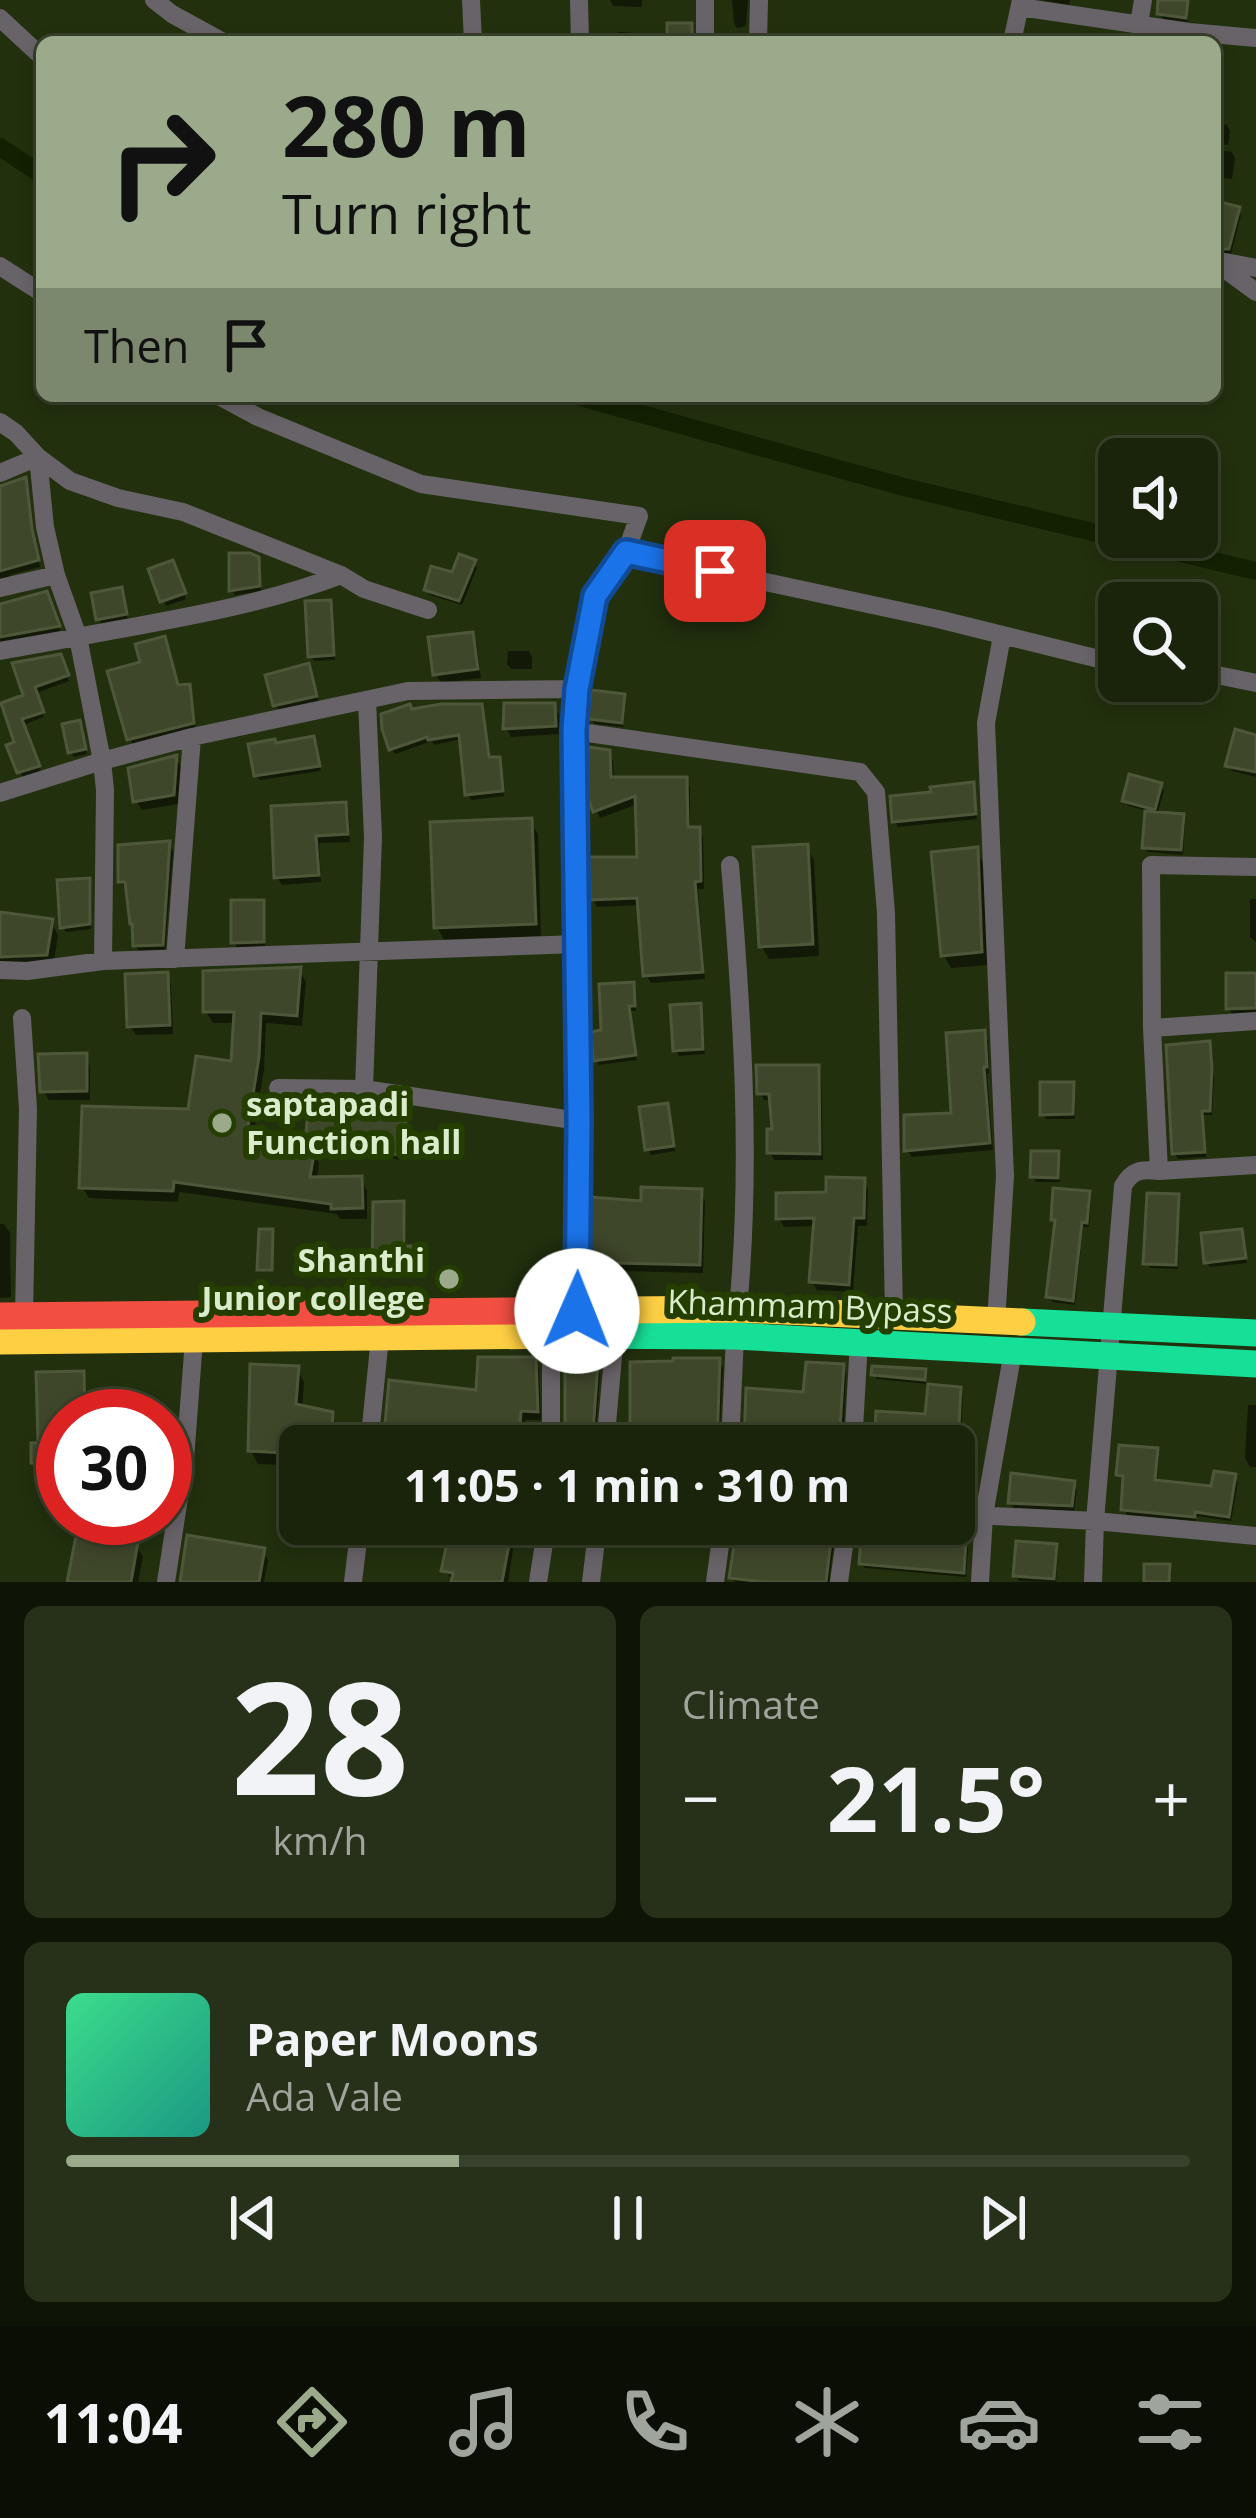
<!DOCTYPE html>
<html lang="en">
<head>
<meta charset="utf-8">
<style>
  :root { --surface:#1a240a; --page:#273018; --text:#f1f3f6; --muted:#9fa49c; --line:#38412b; --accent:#9aaa8a }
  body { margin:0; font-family:"Open Sans",sans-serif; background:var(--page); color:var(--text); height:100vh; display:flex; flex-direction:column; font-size:45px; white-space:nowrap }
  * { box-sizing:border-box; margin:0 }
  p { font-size:39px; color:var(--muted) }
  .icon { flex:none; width:66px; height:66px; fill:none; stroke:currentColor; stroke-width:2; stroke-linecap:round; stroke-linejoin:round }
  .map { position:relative; height:1582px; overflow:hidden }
  .side { display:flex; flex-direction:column; gap:24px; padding:24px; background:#0e1406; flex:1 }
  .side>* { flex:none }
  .guide { position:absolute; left:36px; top:36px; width:1185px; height:366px; border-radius:18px; box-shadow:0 6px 18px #0003,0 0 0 3px var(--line); background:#9aaa8a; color:#111; overflow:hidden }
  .tools { position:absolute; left:1098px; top:438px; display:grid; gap:24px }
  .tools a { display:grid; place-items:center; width:120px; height:120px; border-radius:18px; background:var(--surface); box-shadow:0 6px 18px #0003,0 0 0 3px var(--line); font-size:60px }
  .speed { position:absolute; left:36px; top:1389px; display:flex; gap:24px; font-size:60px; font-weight:700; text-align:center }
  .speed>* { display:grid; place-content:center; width:156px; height:156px; border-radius:50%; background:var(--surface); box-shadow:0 6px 18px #0003,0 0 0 3px var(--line); line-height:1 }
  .speed .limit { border:18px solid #d22; background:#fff; color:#111 }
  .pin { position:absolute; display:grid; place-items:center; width:102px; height:102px; color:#fff; margin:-51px; border-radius:24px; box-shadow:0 6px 18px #0006 }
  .me { position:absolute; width:132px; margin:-66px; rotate:1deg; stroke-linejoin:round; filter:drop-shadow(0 0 9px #0008) }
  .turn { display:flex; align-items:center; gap:42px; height:252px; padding:0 48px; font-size:54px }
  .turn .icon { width:156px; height:156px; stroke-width:2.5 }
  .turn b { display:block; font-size:84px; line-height:102px }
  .then { display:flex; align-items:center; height:114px; padding:0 48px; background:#0003; gap:24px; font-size:45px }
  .big { font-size:90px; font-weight:700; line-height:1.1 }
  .side .card { flex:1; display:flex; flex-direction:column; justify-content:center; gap:18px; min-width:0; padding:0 42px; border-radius:18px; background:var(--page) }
  .side .dial { align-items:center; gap:0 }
  .dial b { font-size:156px; line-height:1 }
  .song { display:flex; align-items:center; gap:36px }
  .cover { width:144px; height:144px; border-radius:18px; background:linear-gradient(135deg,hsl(150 70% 55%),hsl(170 70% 35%)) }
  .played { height:12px; border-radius:6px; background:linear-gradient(90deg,var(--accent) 35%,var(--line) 35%) }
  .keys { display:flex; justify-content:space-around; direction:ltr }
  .heat { display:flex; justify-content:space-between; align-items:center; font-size:66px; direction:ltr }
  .side .tiles { flex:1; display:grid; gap:24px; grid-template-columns:1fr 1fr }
  .card:last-child { grid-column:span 2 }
  .trip { position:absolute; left:279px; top:1425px; width:696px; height:120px; border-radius:18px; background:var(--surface); box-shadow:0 6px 18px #0003,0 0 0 3px var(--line); font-weight:700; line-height:120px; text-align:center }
  .tabs { display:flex; height:192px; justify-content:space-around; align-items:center; background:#0a0e04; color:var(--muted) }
  .tabs .icon { width:84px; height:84px }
  .tabs .current { color:var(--accent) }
  .tabs b { font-size:54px; color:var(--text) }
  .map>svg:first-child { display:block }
</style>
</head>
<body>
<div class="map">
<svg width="1256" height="1582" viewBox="0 0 1256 1582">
  <rect width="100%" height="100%" fill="#22300e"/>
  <path fill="#0007" d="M610 0H642V7L613 6Z
    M732 0H748L746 26 737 28 734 23Z
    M1041 0H1070L1069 5Z
    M1161 0H1188V22L1163 19 1160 13Z
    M618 32 637 33 640 42H617Z
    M1215 123 1227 125 1230 131 1228 145 1215 143Z
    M1216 150 1232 152 1235 158 1232 179 1216 177Z
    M1215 206 1238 209 1241 215 1231 254 1215 255Z
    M25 481 28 487 34 538 40 567 13 574 0 581V488Z
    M257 559 261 566V591L235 595 232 590Z
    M473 563 477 568 462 605 430 595 427 589Z
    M175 568 186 599 166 606 152 571Z
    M123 596 128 620 102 624 99 619Z
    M50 601 61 633 0 645V604Z
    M330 603 333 608 335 660 314 661 311 656Z
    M471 635 477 644 481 678 441 683 436 674Z
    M508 651H529L532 657V669H511L507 664Z
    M63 663 69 681 36 693 44 717 23 725 41 772 23 778 10 747 18 744 4 705 27 697 16 665Z
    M308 667 313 676 320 706 281 714 276 705Z
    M188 687 192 692 195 728 133 745 130 739 179 688Z
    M623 697 626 702 623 727 595 724 591 719Z
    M554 706 559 715 560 734 511 737 506 728Z
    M480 707 484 712 490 760H498L501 766 504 796 471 800 468 794 462 739 434 745 432 741 395 754 392 749 411 712Z
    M79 723 87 754 74 757 71 752Z
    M1256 739V777L1232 771 1229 765Z
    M316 745 321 771 260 780 257 775 276 746Z
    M608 753 613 761 614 780H686L690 788V830H699L703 838 704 889H698L705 979 651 983 646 975 641 905 597 907 593 900 641 860 638 804 600 818 596 810Z
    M176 758 181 767 178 804 142 810 136 801Z
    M972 785 975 791 977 819 898 827 895 821Z
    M1160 786 1164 791 1157 815 1182 817 1185 823 1183 855 1148 852 1145 847 1148 811 1128 806 1125 800Z
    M344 805 349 813 350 842 319 843 321 882 282 885 277 877Z
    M530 821 538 834 541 936 444 940 437 927Z
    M169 844 173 852 165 952 140 953 136 946 128 888 125 889 121 881Z
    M806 847 814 860 819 956 769 959 761 946Z
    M976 850 983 863 988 965 951 968 944 956Z
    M89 881 92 887 91 929 66 932 63 927Z
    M1250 899H1256V942L1250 937Z
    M262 903 265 908V947L237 948 234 942Z
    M0 915 51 922 58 935 53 967 0 973Z
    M299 970 306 982 302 1026 266 1023 264 1070 252 1143 313 1151 319 1163 317 1180 361 1179 367 1191V1219H340L337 1214 179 1192 178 1202 89 1198 82 1187 191 1112 234 1065 236 1023H213L206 1012Z
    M1256 974V1019L1236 1020 1229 1009Z
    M166 975 171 984 173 1034 136 1035 130 1026Z
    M632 986 635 991 636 1011H630L637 1060 599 1065 596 1060 604 1033Z
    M699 1006 702 1012 705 1054 679 1056 676 1050Z
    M984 1033 988 1041 989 1074H987L993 1150 912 1157 907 1150 954 1116Z
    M1208 1044 1212 1050 1214 1077 1212 1115H1203L1206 1157 1178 1159 1175 1154Z
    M85 1056 90 1066V1100H49L43 1091Z
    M817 1068 821 1075 823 1160H774L770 1153 776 1132 772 1100H764L760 1093Z
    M1072 1085 1075 1090V1119H1046L1043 1114Z
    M669 1112 675 1151 651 1155 648 1149Z
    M405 1120 408 1125 400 1160 363 1151V1155L311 1148 308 1142Z
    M1057 1154 1060 1160V1182H1036L1033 1176Z
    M863 1180 868 1189 867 1226H858L853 1292 817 1290 812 1281 816 1226 784 1227 779 1218Z
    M700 1192 705 1201 703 1273 618 1271 619 1296H602L597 1287 644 1204Z
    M1088 1194 1091 1199 1089 1227H1083L1075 1305 1053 1302 1049 1297 1057 1225 1054 1219Z
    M1177 1197 1180 1202 1178 1269 1150 1268 1147 1263Z
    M402 1204 405 1209 406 1249H410L414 1255 412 1277 379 1275 375 1270Z
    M0 1224H4L10 1233 11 1297 0 1298Z
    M1241 1232 1247 1263 1210 1267 1207 1262Z
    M534 1360 539 1369 541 1420H525L523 1446H386Z
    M719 1361 723 1368 719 1446H621H633Z
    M596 1366 600 1374 595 1446H566Z
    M842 1367 846 1374 843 1446H746Z
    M297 1369 304 1382 302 1409 331 1415 338 1428 337 1446H300V1466L258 1464 251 1451Z
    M924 1372 927 1384 877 1379 874 1374Z
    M82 1374 86 1382 87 1416H63V1471L38 1470 34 1463 41 1446Z
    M959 1390 963 1396 957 1507 954 1508V1446H877L928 1417Z
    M1248 1405H1256V1467H1250L1245 1458Z
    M1156 1451 1159 1456 1157 1483 1214 1489 1234 1477 1238 1483 1231 1521 1197 1516 1196 1521 1127 1515 1124 1509 1126 1480 1119 1475Z
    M1073 1484 1077 1490 1074 1511 1014 1508 1011 1503Z
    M105 1518H142L137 1547 143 1557 138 1582H70L102 1539Z
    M386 1524H517L508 1582H454L444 1570 450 1531Z
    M741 1524H798L831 1528 835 1535 829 1582H735L732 1577 740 1548Z
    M965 1542 968 1548 966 1577 865 1568 862 1563Z
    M1055 1546 1058 1552 1056 1582 1019 1581 1016 1575Z
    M263 1551 268 1560 264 1582H183Z"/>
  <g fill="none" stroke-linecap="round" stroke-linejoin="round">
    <path stroke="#132102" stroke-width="18" d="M0 147 42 175
      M577 396 904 487 1256 571"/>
  </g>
  <path fill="#3f472a" stroke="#4f573a" stroke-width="3" d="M1158 0H1188L1186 18 1157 14Z
    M667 23H692V42H667Z
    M1217 201 1240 207 1229 249H1215Z
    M26 477 32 529 39 560 0 571V486Z
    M229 553H250L259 557 260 586 229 591Z
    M459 554 476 560 459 601 424 590 431 566 452 572Z
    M173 560 186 593 160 602 148 569Z
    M122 587 127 614 96 620 91 593Z
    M47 591 60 626 0 637V604Z
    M331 600 334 655 308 657 305 601Z
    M473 632 478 669 433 675 428 637Z
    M165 636 178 685 190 684 194 723 127 740 107 671 140 662 135 644Z
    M61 654 69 675 35 687 44 712 22 719 40 766 17 773 6 745 14 742 1 703 23 695 12 663Z
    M309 663 317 696 273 706 265 675Z
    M591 690 625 694 622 723 588 719Z
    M504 703H555L556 726 503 729Z
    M410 704 412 709 441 704H482L489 757H500L503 791 465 795 459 735 428 740 427 737 389 750 382 729 381 714Z
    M80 720 86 749 68 753 62 724Z
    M1235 729 1256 735V772L1225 766Z
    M314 736 320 766 254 776 248 744 275 739 276 743Z
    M588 747 610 750 611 777H687L688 827H700L701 881 695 882 703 972 643 976 637 898 590 900 589 857H637L635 796 593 812 588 798Z
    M177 755 174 795 133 802 128 768Z
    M1129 774 1162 783 1155 810 1122 801Z
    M974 782 976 814 892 822 890 796 931 792 930 787Z
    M346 802 348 834 316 836 319 875 274 878 271 806Z
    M1145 811 1184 814 1181 850 1142 848Z
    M532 818 536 924 434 928 430 822Z
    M170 841 163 945 133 946 132 924H130L125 882H118V845Z
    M808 844 813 944 759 947 753 847Z
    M978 847 982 952 941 956 931 852Z
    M90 878V924L60 928 57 880Z
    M231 900H264V942L231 943Z
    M0 912 53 919 47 955 0 957Z
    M301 967 297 1016 261 1013 259 1057 246 1139 315 1148 310 1177 362 1176 363 1208 331 1209V1204L174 1182 173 1191 79 1188 82 1106 188 1109 196 1056 231 1061 234 1012H203V971Z
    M168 972 170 1025 127 1027 125 974Z
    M1226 973H1256V1008L1226 1009Z
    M634 982 635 1006H629L636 1055 593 1061 591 1032 601 1030 599 984Z
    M701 1003 703 1049 673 1051 670 1005Z
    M985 1030 987 1067H984L990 1143 904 1151V1115L951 1113 946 1033Z
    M1210 1041 1212 1069 1210 1111H1202L1205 1152 1172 1154 1166 1045Z
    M87 1053V1091L40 1092 38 1054Z
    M756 1065H819L820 1154 767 1153V1129H772L769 1094H757Z
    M1040 1082H1074L1073 1114 1040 1115Z
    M309 1102 374 1110 407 1117 398 1155 362 1147V1151L305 1143Z
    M668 1103 674 1146 645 1150 639 1107Z
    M1031 1151H1059L1058 1178 1030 1177Z
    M826 1177 865 1178 864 1218H854L849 1285 809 1282 814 1218 776 1219V1193L826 1192Z
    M641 1187 702 1189 700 1265 614 1263 616 1287 594 1288 593 1259H590L591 1197 641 1201Z
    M1053 1188 1090 1191 1087 1223 1082 1222 1073 1301 1046 1297 1055 1220H1051Z
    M1147 1193 1179 1194 1176 1265 1143 1264Z
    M404 1201V1246H412L410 1273 372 1270 373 1202Z
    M259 1229H273L272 1270H257Z
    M1242 1229 1246 1258 1204 1263 1201 1233Z
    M478 1357H536L538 1412 521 1411 519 1446H383L389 1380 476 1390Z
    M673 1358H720L717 1446H630V1362L673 1361Z
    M806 1362 844 1364 839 1446H744L746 1388 803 1392Z
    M565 1363H598L592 1446H565Z
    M250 1364 299 1366 296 1404 333 1412 331 1446H300V1454L248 1451Z
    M872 1366 926 1369 925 1380 871 1375Z
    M84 1371 85 1416H63V1464L31 1463V1443H38L36 1372Z
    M928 1384 961 1387 958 1446H874L876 1411 925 1414Z
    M1119 1445 1158 1448 1155 1480 1211 1486 1214 1471 1236 1474 1229 1517 1195 1512V1517L1121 1510 1123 1476 1116 1475Z
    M1011 1473 1075 1481 1072 1506 1008 1503Z
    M102 1518H135L131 1541 138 1542 131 1582H67L77 1531 100 1535Z
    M451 1524H513L502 1582H451L453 1573 441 1571Z
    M738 1524 833 1525 826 1582H764L729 1578 734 1545H737Z
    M187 1535 265 1548 259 1582H180Z
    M861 1535 938 1540 939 1537 966 1539 964 1573 859 1564Z
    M1016 1541 1057 1544 1054 1579 1013 1576Z
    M1144 1564H1170L1169 1582H1144Z"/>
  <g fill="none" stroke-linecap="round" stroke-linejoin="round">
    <path stroke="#686368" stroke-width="18" d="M154 0 172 14 223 42
      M471 0 473 42
      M579 0 580 42
      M1020 7 1189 32 1256 38
      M0 18 42 57
      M705 42V0
      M758 42 759 0
      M1012 42 1021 0
      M1136 42 1143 0
      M1220 261 1256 268
      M1215 262 1256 292
      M0 266 42 293
      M219 396 258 417 421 484 639 516 626 552 938 619 1119 664
      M0 422 16 433 38 457 0 473
      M341 575C256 607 167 620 78 637L56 575 45 527 38 457 70 481 118 498 183 512 341 575 364 589 428 610
      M0 588 56 575
      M0 651 78 637 102 761 105 790 103 961
      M1197 671 1256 683
      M574 731 860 772 876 792 886 913 894 1314
      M0 793 102 761 192 737
      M730 865C742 1012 752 1161 738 1309
      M175 959 192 737 408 691 577 689
      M0 970 27 971 103 961 577 944
      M22 1018 28 1109 24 1316
      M1152 1028 1256 1021
      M278 1088 364 1089 579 1121
      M364 1089 373 837 367 700
      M1159 1171 1256 1165
      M576 1316 579 1121 574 731 577 689 595 595 626 552
      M996 1322 1005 1176 986 723 1002 636
      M369 1446 380 1337
      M551 1446V1335
      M605 1446 615 1335
      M730 1446 735 1336
      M853 1446 859 1341
      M954 1514 1095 1521 1256 1536
      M166 1582 185 1459 194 1340
      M353 1582 360 1524
      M538 1582 547 1524
      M591 1582 598 1524
      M715 1582 723 1524
      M839 1582 847 1524
      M980 1582 984 1515 1013 1351
      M1093 1582 1095 1521 1123 1186C1132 1170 1141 1169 1159 1171L1152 1028 1151 865 1256 867"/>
    <path stroke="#16e098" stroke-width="27" d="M1022 1322 1256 1333
      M567 1335 735 1336 1256 1364"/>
    <path stroke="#ffcf43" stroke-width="27" d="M517 1311 738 1309 1022 1322
      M0 1341 567 1335"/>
    <path stroke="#f24e42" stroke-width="27" d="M0 1316 517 1311"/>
  </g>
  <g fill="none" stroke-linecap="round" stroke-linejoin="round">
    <defs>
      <path id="route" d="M577 1311 579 1121 574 730 577 689 595 596 626 552 715 571"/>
    </defs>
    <use href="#route" stroke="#114b97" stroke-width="30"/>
    <use href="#route" stroke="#1a73e8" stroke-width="21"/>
  </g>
  <g fill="#9aaa8a" stroke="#243e00" stroke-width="4.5">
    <circle cx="222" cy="1123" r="12"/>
    <circle cx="449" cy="1279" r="12"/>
  </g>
  <g text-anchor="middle" stroke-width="12" stroke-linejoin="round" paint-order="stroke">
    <g font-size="33" font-weight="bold" fill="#dbeccc" stroke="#243e00" text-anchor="start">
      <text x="246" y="1116">saptapadi<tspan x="246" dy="38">Function hall</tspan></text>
      <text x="425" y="1272" text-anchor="end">Shanthi<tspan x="425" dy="38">Junior college</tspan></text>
    </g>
    <g font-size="33" fill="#dbeccc" stroke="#243e00">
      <text transform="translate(810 1306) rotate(2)" y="12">Khammam Bypass</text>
    </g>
  </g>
</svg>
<div class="tools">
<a><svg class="icon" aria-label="sound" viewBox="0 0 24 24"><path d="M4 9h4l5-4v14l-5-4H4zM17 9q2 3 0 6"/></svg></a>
<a><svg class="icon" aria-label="search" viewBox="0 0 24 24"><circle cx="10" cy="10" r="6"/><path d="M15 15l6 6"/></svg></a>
</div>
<div class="speed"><div class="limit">30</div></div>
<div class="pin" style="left:715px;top:571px;background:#d93025"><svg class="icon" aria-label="arrive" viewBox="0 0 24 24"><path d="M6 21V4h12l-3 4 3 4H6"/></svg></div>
<svg class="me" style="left:577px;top:1311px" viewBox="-20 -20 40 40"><circle r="19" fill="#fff"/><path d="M0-13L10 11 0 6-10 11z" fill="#1a73e8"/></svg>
<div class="trip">11:05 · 1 min · 310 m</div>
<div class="guide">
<div class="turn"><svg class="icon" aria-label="right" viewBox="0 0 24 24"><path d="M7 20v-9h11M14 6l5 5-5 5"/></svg><div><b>280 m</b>Turn right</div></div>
<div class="then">Then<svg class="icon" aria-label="arrive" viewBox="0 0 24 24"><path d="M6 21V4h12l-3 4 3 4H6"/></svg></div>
</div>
</div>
<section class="side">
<div class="tiles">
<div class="card dial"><b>28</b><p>km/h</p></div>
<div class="card"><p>Climate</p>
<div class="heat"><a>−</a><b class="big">21.5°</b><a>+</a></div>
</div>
<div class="card">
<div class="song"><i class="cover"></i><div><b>Paper Moons</b><p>Ada Vale</p></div></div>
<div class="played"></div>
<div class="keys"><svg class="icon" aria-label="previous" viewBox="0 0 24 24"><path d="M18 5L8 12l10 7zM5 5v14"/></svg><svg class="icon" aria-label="pause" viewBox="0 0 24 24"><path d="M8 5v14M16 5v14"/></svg><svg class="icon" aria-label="next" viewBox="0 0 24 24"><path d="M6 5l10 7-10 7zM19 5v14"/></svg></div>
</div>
</div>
</section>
<nav class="tabs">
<b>11:04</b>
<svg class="icon current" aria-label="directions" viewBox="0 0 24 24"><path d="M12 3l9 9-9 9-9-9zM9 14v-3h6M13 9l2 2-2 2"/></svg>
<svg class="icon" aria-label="music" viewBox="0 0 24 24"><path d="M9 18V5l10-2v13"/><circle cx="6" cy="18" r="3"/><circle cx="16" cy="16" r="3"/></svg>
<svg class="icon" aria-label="phone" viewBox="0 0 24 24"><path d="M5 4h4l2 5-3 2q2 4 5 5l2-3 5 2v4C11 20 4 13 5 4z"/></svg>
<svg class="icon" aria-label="climate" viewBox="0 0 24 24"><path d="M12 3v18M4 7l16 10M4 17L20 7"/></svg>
<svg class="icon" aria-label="car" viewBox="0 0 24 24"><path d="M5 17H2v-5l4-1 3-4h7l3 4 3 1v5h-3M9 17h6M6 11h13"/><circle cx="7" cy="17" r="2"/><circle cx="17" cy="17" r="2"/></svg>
<svg class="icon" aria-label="filters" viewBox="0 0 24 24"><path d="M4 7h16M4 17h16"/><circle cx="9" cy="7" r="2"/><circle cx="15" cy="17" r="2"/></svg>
</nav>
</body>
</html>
